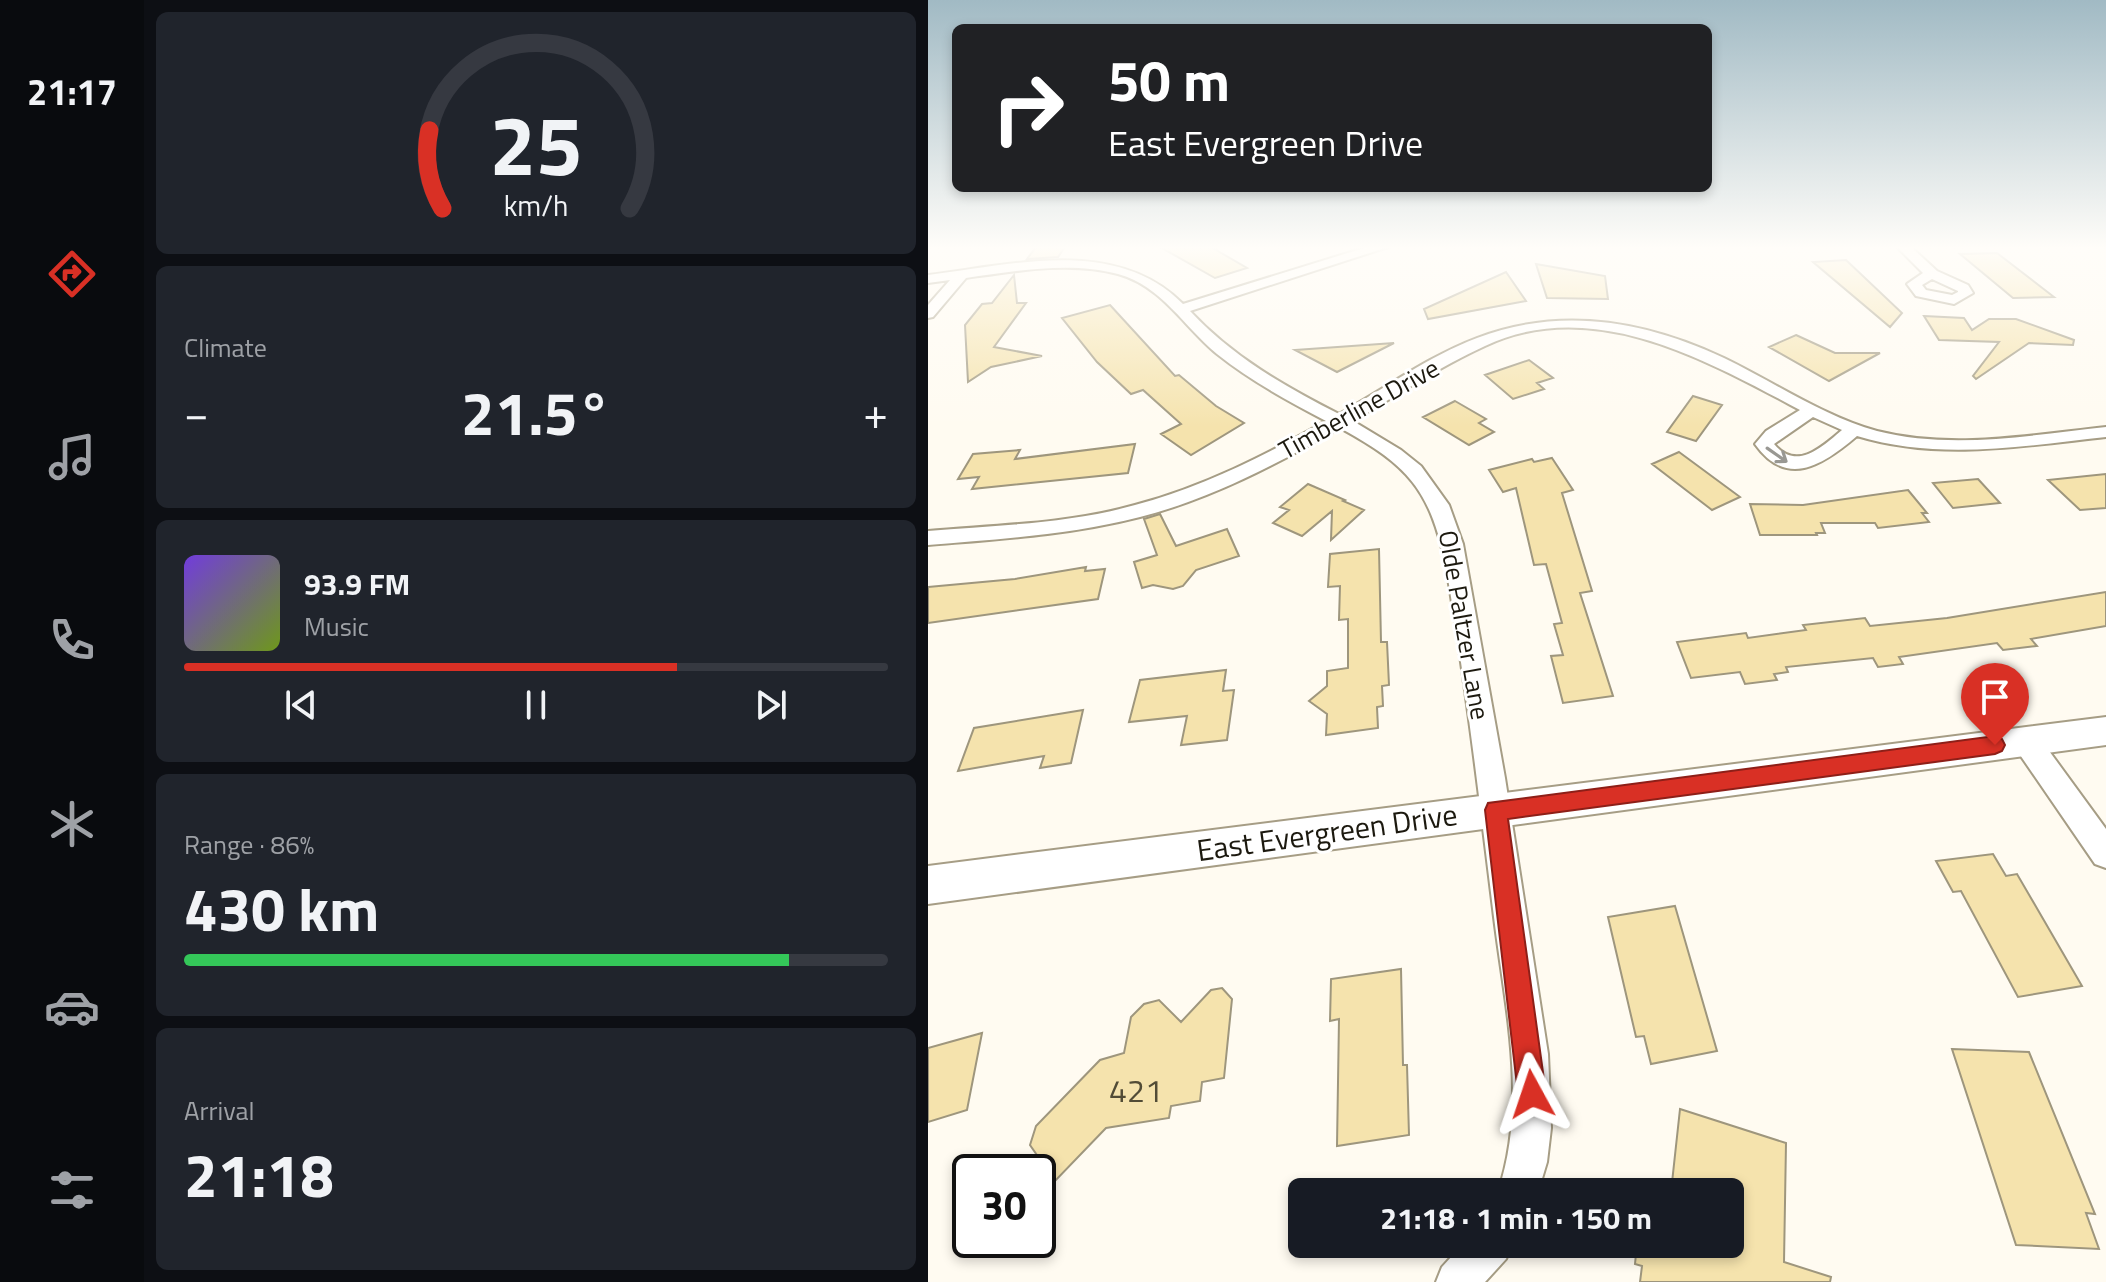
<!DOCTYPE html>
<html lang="en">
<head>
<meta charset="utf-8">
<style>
  :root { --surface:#171b24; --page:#20242c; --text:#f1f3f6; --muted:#9ea1a6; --line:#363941; --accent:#d93025 }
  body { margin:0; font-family:"Titillium Web",sans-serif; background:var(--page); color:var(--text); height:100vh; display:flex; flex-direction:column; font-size:30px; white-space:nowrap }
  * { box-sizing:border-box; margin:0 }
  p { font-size:26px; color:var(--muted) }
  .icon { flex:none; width:44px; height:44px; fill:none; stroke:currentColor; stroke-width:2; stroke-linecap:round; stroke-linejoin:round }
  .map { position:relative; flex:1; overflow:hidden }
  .drawer { display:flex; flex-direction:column; gap:12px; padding:12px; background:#0d0f14; width:784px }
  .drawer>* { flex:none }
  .banner { position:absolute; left:24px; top:24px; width:760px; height:168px; border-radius:12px; box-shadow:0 4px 12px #0003; background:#202124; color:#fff; overflow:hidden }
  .speed { position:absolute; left:24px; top:1154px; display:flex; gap:16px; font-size:40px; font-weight:700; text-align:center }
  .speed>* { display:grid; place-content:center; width:104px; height:104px; border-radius:50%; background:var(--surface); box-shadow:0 4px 12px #0003; line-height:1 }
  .speed .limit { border:4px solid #111; border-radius:12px; background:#fff; color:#111 }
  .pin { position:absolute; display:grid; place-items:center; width:68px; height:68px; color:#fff; margin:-82px -34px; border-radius:50% 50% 50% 0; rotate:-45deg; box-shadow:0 0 8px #0007 }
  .pin .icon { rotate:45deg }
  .me { position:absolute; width:88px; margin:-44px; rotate:355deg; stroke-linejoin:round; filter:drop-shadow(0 0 6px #0008) }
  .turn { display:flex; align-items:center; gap:28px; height:168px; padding:0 24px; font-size:36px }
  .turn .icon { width:104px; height:104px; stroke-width:2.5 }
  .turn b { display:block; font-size:56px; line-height:68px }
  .big { font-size:60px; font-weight:700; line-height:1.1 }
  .drawer .card { flex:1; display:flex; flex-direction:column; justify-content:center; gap:12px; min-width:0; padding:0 28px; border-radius:12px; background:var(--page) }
  .drawer .dial { align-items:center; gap:0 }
  .dial svg { height:208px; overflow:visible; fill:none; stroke:var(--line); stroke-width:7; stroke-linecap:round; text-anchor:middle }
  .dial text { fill:var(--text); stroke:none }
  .song { display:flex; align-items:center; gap:24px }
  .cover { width:96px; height:96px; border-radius:12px; background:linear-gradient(135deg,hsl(260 70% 55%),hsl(80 70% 35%)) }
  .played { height:8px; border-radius:4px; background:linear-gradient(90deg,var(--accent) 70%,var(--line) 70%) }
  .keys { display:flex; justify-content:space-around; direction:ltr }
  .heat { display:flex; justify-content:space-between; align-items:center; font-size:44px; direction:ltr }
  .charge { height:12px; border-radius:6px; background:linear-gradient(90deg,#34c759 86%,var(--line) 0) }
  .trip { position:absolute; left:360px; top:1178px; width:456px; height:80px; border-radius:12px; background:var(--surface); box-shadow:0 4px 12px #0003; font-weight:700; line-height:80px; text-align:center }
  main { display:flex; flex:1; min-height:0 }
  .tab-bar { display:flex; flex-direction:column; width:144px; justify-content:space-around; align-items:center; background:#090b0e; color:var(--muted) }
  .tab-bar .icon { width:56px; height:56px }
  .tab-bar .active { color:var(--accent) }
  .tab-bar b { font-size:36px; color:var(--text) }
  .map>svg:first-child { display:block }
</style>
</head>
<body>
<main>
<nav class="tab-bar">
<b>21:17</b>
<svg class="icon active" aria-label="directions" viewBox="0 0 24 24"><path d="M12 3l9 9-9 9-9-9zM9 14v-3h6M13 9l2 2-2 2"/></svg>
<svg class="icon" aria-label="music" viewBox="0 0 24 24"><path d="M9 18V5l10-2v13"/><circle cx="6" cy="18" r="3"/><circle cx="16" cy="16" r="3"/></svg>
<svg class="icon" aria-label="phone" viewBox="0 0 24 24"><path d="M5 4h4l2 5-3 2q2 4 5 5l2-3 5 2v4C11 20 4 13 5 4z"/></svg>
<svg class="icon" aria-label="climate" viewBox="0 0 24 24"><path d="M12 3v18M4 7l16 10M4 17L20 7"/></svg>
<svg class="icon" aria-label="car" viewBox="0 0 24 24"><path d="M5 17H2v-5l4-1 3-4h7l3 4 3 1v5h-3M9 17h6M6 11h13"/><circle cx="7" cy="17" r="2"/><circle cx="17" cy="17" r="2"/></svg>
<svg class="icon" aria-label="filters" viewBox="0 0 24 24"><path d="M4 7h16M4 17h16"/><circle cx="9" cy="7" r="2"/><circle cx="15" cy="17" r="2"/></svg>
</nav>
<section class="drawer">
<div class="card dial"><svg viewBox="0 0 100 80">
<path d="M14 69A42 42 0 1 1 86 69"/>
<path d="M14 69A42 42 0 0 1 9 39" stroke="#d93025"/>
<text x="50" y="56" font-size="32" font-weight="700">25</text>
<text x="50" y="72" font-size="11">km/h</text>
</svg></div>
<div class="card"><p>Climate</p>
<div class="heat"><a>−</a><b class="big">21.5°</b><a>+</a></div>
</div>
<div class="card">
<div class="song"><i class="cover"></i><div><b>93.9 FM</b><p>Music</p></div></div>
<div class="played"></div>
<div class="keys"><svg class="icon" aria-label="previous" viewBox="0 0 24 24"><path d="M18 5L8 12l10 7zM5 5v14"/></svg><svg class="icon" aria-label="pause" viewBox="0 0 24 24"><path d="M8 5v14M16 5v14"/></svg><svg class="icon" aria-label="next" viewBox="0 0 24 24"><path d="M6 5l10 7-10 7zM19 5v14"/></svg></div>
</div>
<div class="card"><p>Range · 86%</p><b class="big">430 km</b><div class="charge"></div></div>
<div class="card"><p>Arrival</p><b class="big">21:18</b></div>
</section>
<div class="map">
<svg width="1178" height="1282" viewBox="0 0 1178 1282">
  <rect width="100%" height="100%" fill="#fffbf1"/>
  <path fill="#f5e3ad" stroke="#9e967d" stroke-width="2" d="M108 247H137L130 257 99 259Z
    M232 247H283L319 268 287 278Z
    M1069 253 1126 297 1085 298 1032 254Z
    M918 260 974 313 962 327 885 262Z
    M608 264 677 276 680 299 619 298Z
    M578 272 598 301 500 319 496 309Z
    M86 275 89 303H98L66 347 114 356 63 367 40 382 37 325 54 304 64 303Z
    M182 305 247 376 251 375 288 406 316 423 263 455 233 434 253 424 215 390 203 394 169 362 134 318Z
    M996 316 1036 318 1044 330 1061 319H1088L1146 340 1145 345 1101 343 1048 379 1045 376 1071 342 1011 340Z
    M868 335 907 353H952L901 381 841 347Z
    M466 343 409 372 367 350Z
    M601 360 625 378 609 383 616 389 585 399 557 375Z
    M765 396 794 405 768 441 739 432Z
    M527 401 558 419 551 423 566 432 541 445 495 417Z
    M207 444 200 473 44 489 51 477 30 479 45 454 92 450 87 459Z
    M751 452 812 497 784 510 724 464Z
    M624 458 645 490 634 493 664 591 652 593 685 696 635 703 623 656 635 655 626 624 634 623 618 564 606 565 588 488 575 492 561 470 604 459 606 462Z
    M1178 474V508L1152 510 1120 480Z
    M1050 479 1072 503 1025 508 1005 483Z
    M380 484 417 500 415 501 436 510 403 540 404 511 374 536 345 523 361 510 352 507Z
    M980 490 999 513H994L1001 522 950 528 947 523H893L897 533H888L889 535H832L822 504 875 505Z
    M232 514 248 546 299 529 311 556 268 570 255 586 245 589 225 585 214 588 206 562 229 555 216 519Z
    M451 549 453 642H459L461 685 454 686 455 706 449 707 450 728 398 735 399 714 381 701 399 686V671L420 668V619L411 620 412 586 400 587 402 554Z
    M158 567 157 571 177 569 170 599 0 623V587L87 579Z
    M1178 592V626L1103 639 1109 646 1075 650 1069 643 971 657 975 664 950 667 945 658 858 667 860 672 846 674 849 680 817 684 812 672 763 678 749 642 818 633 820 638 878 630 875 625 937 618 942 626 1019 618Z
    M298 670 295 691 306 690 299 740 253 745 259 716 201 722 212 680Z
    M155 710 143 763 112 768 116 756 30 771 46 728Z
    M1065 854 1078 876 1089 874 1154 986 1090 997 1033 891 1025 892 1008 861Z
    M747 906 789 1051 723 1064 716 1036 708 1037 680 917Z
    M473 969 475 1065H479L481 1135 409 1146 411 1019 402 1021 403 979Z
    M294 988 304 999 296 1078 274 1082 272 1101 243 1106 241 1118 178 1128 127 1181 102 1145 108 1126 172 1060 196 1053 203 1017 216 1004 231 1000 253 1022 283 990Z
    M54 1033 39 1110 0 1122V1048Z
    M1024 1049 1101 1052 1167 1214 1158 1213 1171 1249 1088 1245Z
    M752 1109 858 1143 856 1262 903 1277 902 1282H712L714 1266 707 1264 709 1244H802V1192H743Z"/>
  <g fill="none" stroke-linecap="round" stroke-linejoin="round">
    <defs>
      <path id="minor" d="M439 247H460L262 311C305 357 356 386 411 414 456 389 501 356 549 338 633 306 717 321 796 358 844 381 897 417 949 431 1024 450 1103 435 1178 427V437C1095 446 1011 461 929 436 895 465 859 489 827 444L838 431 872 410C778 360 664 295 557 346 511 367 468 396 425 421L473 450 493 466 521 505 535 544 577 778 620 1054 623 1128 619 1162 610 1192H570C601 1099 576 1004 565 909 551 795 537 679 518 566 502 489 480 465 412 428 349 464 283 499 212 517 142 535 71 539 0 545V531C69 525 140 524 207 505 275 487 338 455 398 421 360 401 323 381 289 354 256 327 234 286 190 274 142 261 87 271 38 278L5 317 0 318V305L22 280 0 283V275C84 265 188 236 255 304ZM885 417 914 430C893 448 868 471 846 444Z
        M969 247H983L1009 271 1040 285 1045 293 1026 304 988 296 979 284 995 273ZM1004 279 1030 291V292L1024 295 998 290 994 285Z
        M1098 729 1108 733 1178 829V868L1167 864 1088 749 1085 741 1088 733Z
        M535 1244H584L578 1259 557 1282H508L514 1267Z"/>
      <path id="tertiary" d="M1178 717V745L0 904V866Z"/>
    </defs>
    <use href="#minor" stroke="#a69d85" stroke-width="4"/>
    <use href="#tertiary" stroke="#a69d85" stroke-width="4"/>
    <use href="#minor" fill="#fff" fill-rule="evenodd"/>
    <use href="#tertiary" fill="#fff" fill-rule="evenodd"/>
  </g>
  <defs><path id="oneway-shaft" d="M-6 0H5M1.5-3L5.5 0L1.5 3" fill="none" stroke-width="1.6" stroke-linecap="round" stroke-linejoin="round" transform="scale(2)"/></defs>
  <use stroke="#999893" href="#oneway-shaft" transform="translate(849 455) rotate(35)"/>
  <linearGradient id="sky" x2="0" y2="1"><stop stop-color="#a1bac4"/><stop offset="0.58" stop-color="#fffdf9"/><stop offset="1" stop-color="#fffdf9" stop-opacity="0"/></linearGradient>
  <rect width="1178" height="427" fill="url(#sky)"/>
  <path fill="#d93025" stroke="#8d1f18" stroke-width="2" d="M1067 736 1074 739 1077 745 1074 751 1067 754 580 819 618 1094 614 1104 604 1108 594 1104 590 1094 557 810 560 803Z"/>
  <g text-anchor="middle" stroke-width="6" stroke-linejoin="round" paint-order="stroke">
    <g font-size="26" fill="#1c190f" stroke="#fff">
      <text transform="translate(431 409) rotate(-29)" y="9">Timberline Drive</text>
      <text transform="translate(536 625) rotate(80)" y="9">Olde Paltzer Lane</text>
    </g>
    <g font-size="30" fill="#1c190f" stroke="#fff">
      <text transform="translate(399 833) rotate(-8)" y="10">East Evergreen Drive</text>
    </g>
    <g font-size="32" fill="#524c36">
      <text x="208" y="1102">421</text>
    </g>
  </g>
</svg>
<div class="speed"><div class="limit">30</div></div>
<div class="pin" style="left:1067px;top:745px;background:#d93025"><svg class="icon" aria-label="arrive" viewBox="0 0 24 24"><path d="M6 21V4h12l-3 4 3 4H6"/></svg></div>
<svg class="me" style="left:604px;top:1094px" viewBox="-20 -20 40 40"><path d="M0-17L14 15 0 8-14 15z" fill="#d93025" stroke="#fff" stroke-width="4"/></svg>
<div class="trip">21:18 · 1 min · 150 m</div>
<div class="banner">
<div class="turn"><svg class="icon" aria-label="right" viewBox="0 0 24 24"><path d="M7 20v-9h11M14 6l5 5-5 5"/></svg><div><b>50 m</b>East Evergreen Drive</div></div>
</div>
</div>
</main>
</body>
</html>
